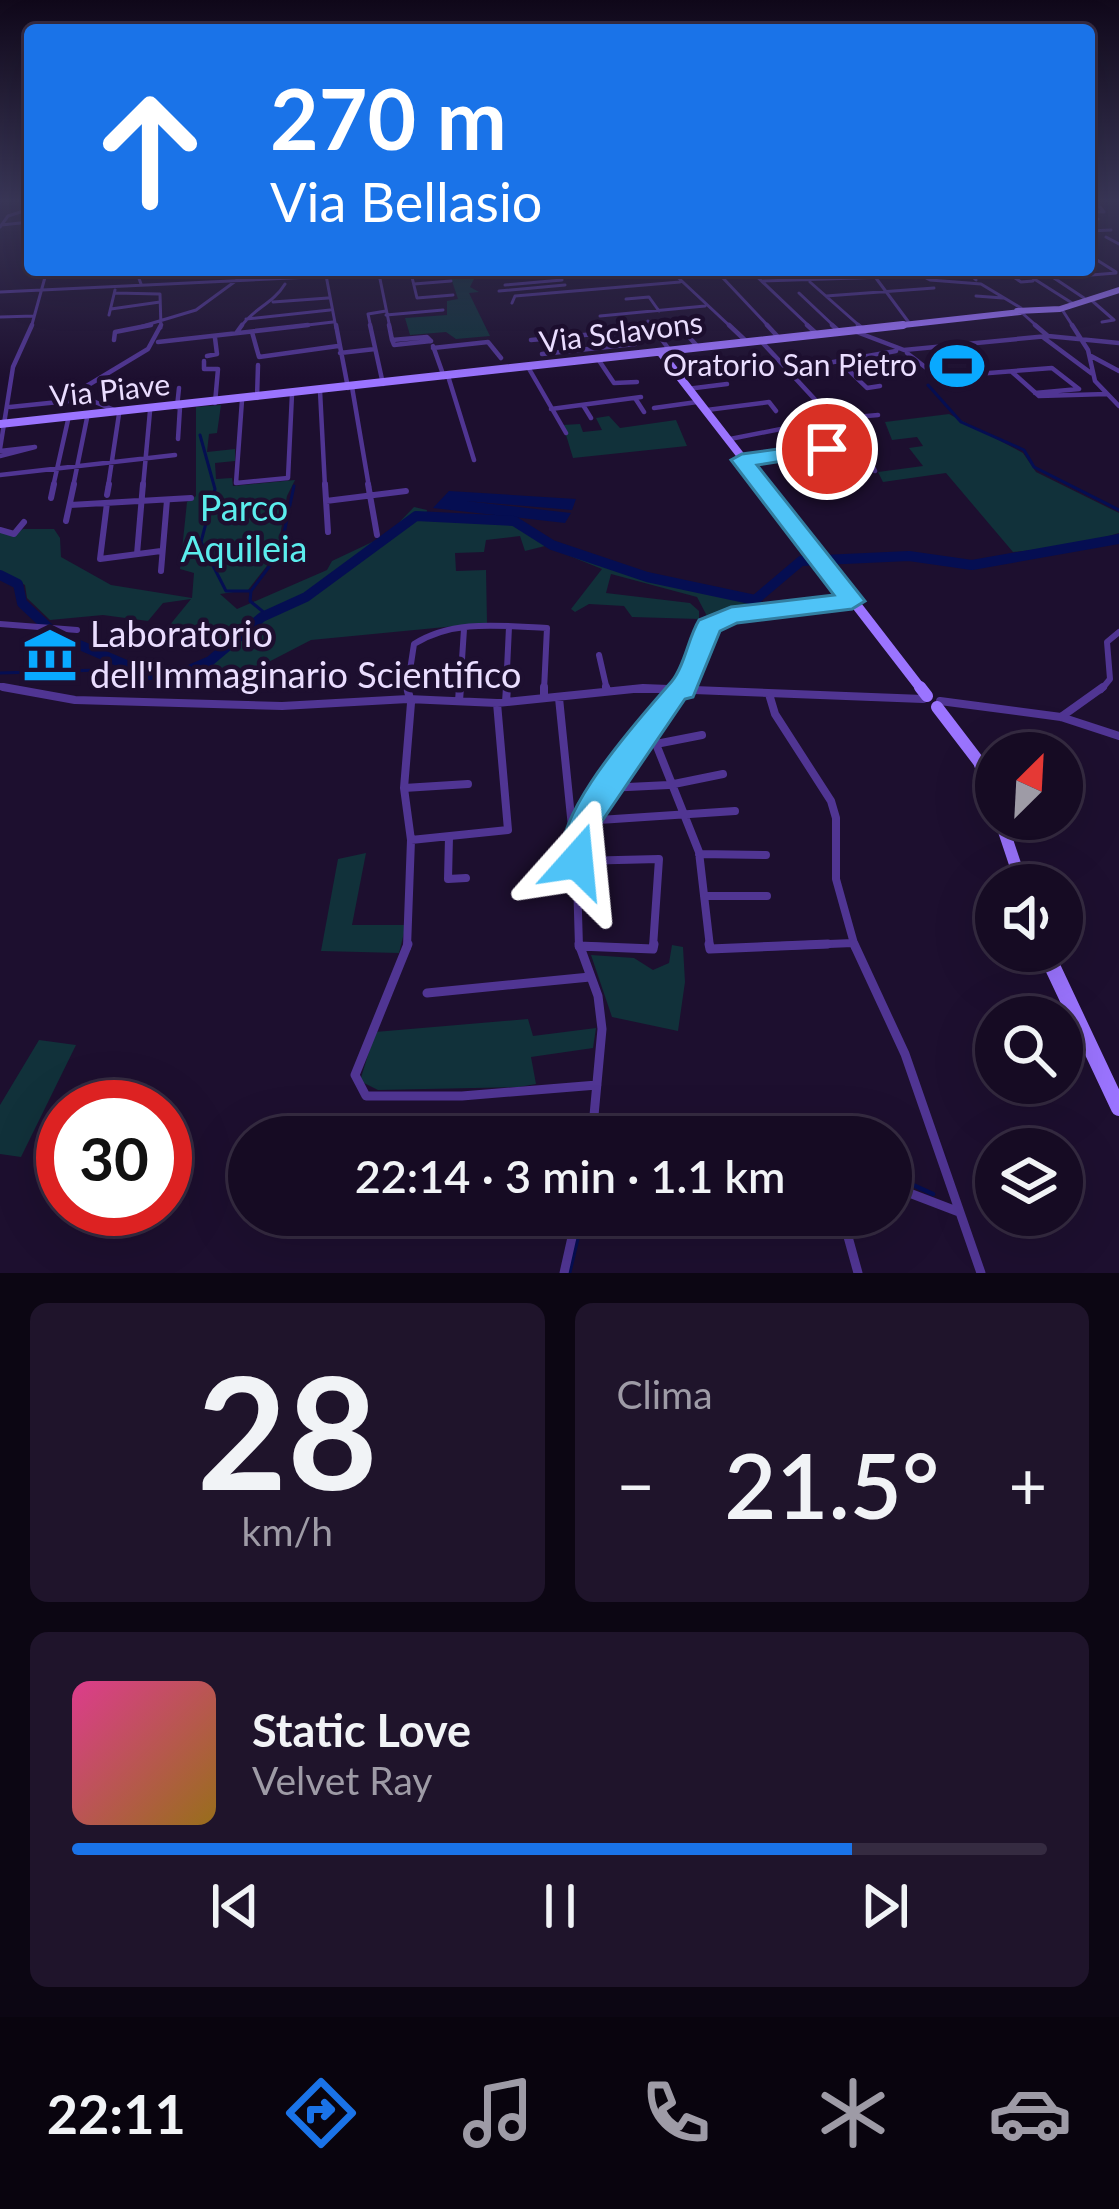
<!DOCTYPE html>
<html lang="it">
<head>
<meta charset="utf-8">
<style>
  :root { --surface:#160b23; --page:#1f142b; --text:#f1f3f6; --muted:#9e9ba6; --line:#352b41; --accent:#1a73e8 }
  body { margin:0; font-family:Lato,sans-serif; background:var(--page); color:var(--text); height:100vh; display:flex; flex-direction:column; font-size:45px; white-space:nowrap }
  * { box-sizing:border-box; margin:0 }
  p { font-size:39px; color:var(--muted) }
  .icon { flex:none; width:66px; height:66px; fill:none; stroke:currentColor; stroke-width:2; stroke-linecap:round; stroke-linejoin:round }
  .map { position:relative; height:1273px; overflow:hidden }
  .side { display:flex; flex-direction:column; gap:30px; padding:30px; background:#0c0613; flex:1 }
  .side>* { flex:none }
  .guide { position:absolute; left:24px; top:24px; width:1071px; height:252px; border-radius:12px; box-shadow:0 12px 48px #0002,0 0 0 3px var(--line); background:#1a73e8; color:#fff; overflow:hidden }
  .needle { width:78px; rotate:24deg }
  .tools { position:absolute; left:975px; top:732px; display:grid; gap:24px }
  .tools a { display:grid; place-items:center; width:108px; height:108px; border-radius:50%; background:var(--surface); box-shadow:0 12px 48px #0002,0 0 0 3px var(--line); font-size:60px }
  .speed { position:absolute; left:36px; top:1080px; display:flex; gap:24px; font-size:60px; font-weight:700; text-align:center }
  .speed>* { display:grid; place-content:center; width:156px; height:156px; border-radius:50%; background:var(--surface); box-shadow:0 12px 48px #0002,0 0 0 3px var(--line); line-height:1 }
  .speed .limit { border:18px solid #d22; background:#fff; color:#111 }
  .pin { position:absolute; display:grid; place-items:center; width:102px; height:102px; color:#fff; margin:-51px; border:6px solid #fff; border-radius:50%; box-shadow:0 3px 12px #0007 }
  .me { position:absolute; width:132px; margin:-66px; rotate:18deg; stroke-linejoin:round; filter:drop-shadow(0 0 9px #0008) }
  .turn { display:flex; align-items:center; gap:42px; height:252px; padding:0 48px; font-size:54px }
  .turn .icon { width:156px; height:156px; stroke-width:2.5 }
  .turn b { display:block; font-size:84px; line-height:102px }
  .big { font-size:90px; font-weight:600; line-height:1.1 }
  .side .tile { flex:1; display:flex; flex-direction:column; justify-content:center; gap:18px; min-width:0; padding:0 42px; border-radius:18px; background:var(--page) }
  .side .dial { align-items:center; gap:0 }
  .dial b { font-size:156px; line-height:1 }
  .song { display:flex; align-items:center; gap:36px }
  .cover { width:144px; height:144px; border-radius:18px; background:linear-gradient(135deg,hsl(330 70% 55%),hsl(40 70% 35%)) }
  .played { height:12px; border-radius:6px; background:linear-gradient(90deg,var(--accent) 80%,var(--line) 80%) }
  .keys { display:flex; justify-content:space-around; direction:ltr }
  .heat { display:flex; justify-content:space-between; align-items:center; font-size:66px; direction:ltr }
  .side .tiles { flex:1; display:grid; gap:30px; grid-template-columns:1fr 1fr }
  .tile:last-child { grid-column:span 2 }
  .trip { position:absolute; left:228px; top:1116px; width:684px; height:120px; border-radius:60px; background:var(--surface); box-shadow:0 12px 48px #0002,0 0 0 3px var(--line); font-weight:600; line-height:120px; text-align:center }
  .tabs { display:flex; height:192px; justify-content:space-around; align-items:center; background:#09040e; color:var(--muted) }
  .tabs .icon { width:84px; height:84px }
  .tabs .active { color:var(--accent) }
  .tabs b { font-size:54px; color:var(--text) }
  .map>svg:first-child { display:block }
</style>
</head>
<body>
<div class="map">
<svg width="1119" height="1273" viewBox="0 0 1119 1273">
  <rect width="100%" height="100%" fill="#1d0f2f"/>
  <path fill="#11313a" d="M475 270 480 273 465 276 474 279 470 287 479 292 469 293 490 336 456 339 446 332 410 335 405 318 447 315V301L458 299 449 272Z
    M221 405 217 433 209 434 207 452 235 449V461L215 463 216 479 232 478 233 486 295 480 287 496 277 553 248 590 220 594 237 609 327 570 332 561 387 535 414 507 427 510 426 518 514 521 552 545 647 577 749 599 752 606 708 618 697 597 611 574 606 593 690 603 699 611V619L632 617 624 606 589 604 575 612 571 609 602 569 545 546 525 551 520 536 486 540 484 552 455 553 456 571 486 570 487 623 311 640 253 670 202 675 203 661 217 652 215 633 185 632 169 626 191 599 163 603 148 621 103 615 50 620 27 598 25 585 0 572V532L14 535 23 529H54L60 538 61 557 111 585 192 598 194 573 180 569 187 502 196 496V407Z
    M949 414 1023 453 1036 472 1119 513V533L1078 545 1013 552 946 473 883 482 878 472 923 466 909 448 923 446 917 437 892 440 885 422Z
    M609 416 620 428 676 420 687 446 573 458 563 425 580 424 583 432 602 430 596 418Z
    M366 853 352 925H406L399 953 321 951 338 859Z
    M672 945 683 947 685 982 678 1031 612 1017 591 955 634 958 653 970 669 963Z
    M528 1019 533 1036 596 1028 593 1048 531 1057 536 1084 519 1087 378 1090 360 1081 375 1032Z
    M39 1040 76 1045 21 1157 0 1154V1105Z"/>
  <path fill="#050e52" d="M449 491 576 499 572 510 466 501 571 513 565 523 433 508Z"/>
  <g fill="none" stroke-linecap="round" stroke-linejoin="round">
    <path stroke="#050e52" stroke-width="3" d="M928 385 961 422 1024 450 1034 467 1119 510
      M200 435 215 489 201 542 226 591H251L250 601 267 615
      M251 591 280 552 294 486
      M0 673 133 669"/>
    <path stroke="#050e52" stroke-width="4.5" d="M891 1175 933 1194
      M569 1273 583 1215"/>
    <path stroke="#050e52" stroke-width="10" d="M0 575 18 584 22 603 56 635 150 675 184 672 210 661 262 617 306 597 416 516 514 521 552 545 647 577 755 600 801 561 909 556 972 565 1119 539"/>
    <path stroke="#503593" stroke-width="3" d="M1089 211 1104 212 1100 207
      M1089 219H1098
      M1 225 30 222
      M0 227 8 216 30 209
      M1089 231 1111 230
      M1106 237 1119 244
      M1089 255 1116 272
      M325 270 336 328
      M646 270H666
      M670 270 732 328
      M750 270 811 328
      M870 270 910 324
      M911 270 930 280 981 284 1021 308
      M965 270 976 280
      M1003 270 1021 282 1033 281
      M1020 270 1072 303
      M1042 270 1084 298
      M137 273 141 284
      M411 273 417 298 453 295
      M379 274 390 328
      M722 277 770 328
      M1054 278 1116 273
      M762 281 920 276
      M810 282 862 328
      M414 284 451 281
      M505 285 562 280
      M499 291 565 285
      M0 292 458 270
      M115 293 160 294 161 328
      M799 293 836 328
      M826 296 934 288
      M976 296 1003 298
      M626 299 649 297 659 311
      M1090 299 1114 320 1102 322
      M273 302 328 298
      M512 303 515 296 680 282
      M1061 308 1074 328
      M111 309 160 302
      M1021 312 1039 328
      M109 315 115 290
      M386 315 443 310
      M600 316 705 306
      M0 317 34 316
      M246 319 330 310
      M648 321 653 328
      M675 321 681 328
      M31 328 47 270
      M136 328 196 310 237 280 235 270
      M240 328C252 309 273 304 285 284
      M282 328 333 322
      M371 328 368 314 386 311"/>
    <path stroke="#503593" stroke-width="4.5" d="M336 325 348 388
      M370 325 383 384
      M389 325 392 340
      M651 325 671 352
      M678 325 699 348
      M729 325 746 341
      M767 325 779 338
      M807 325 817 334
      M832 325 840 332
      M858 325 863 329
      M1035 325 1048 336
      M1072 325 1088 350 1095 381 1119 406
      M854 331 904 350 1048 336 1119 343
      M237 332 242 325
      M252 332 259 357 338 346
      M1044 338 1091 373
      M114 340 115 332 151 325
      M392 340 394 345 431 341
      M392 340 427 337 431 341
      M531 340 637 330
      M760 340 868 457 875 471
      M158 342 308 325
      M433 346 444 377
      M433 348 488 342 501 358
      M340 353 375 349
      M907 353 938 377 1052 368 1079 389 1035 393
      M542 354 635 344
      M207 356 217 354 215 338
      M1091 356 1119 371
      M598 359 614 383 637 382
      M204 361V369H218L215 403
      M839 361 867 388 880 386
      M528 367 566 433
      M788 370 896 351
      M1012 372 1039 396 1107 394
      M448 376 474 460
      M352 387 369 487
      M687 389 727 384
      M320 391 325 487
      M257 398 258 365
      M635 398 644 412
      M65 399 148 349 161 325
      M242 400 236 483 288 478 292 394
      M583 405 591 418
      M10 407 88 399 119 412
      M177 407 179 388
      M654 408 697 402
      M551 409 641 397
      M707 410 769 402 776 411
      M834 419 878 415
      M178 439 180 407
      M730 439 791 427
      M0 449 13 367 32 325
      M829 449 857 445
      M0 451 35 447 0 456
      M742 460 827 449
      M0 475 175 455
      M53 487 68 420
      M73 487 87 418
      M108 487 119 414
      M143 487 150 411"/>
    <path stroke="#503593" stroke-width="6" d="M325 484 328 532
      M368 484 377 535
      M107 495 109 484
      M51 498 54 484
      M326 501 406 491
      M107 503 100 559 161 551
      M70 505 191 498
      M66 521 74 484
      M0 530 14 534 24 522
      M137 554 143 484
      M161 571 167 500
      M0 624 77 630
      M599 655 607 690
      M0 686 19 690
      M407 690 414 644C454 619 501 626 547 628L544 690
      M460 690 464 629
      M506 690 509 627
      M628 690H682
      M683 690 702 633 721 618 852 601
      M1101 690 1110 679 1107 642 1119 632"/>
    <path stroke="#503593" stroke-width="8" d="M3 687 75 700 282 706 408 699 497 703 643 688 923 699
      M606 687 607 691
      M769 694 775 714 831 801 836 818V879L855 947
      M544 698V687
      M559 698 572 827 577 836
      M459 701 460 687
      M940 701 1061 717 1119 736
      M506 702 507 687
      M1061 717 1103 687
      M650 729 699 852 710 947
      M656 744 702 735
      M404 788 468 784
      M607 788 669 785 723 774
      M584 821 735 811
      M449 837 448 879 466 878
      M411 840 508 830 497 703
      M699 854 766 855
      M577 861 659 859 653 947
      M704 896H767
      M579 946 605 947
      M407 947 411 840 404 788 411 703 407 687
      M579 947 576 843 584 821 677 690
      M757 947 853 943"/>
    <path stroke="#503593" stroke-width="9" d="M408 944 355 1075 366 1096H462L597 1085
      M579 944 598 996 602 1029 592 1137
      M709 944 710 949 828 944
      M854 944 905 1054 981 1273
      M579 946 653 949 654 944
      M427 993 590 977
      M891 1186 959 1212
      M842 1215 858 1273
      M564 1273 577 1215"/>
    <path stroke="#9b74ff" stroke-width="6" d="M1017 311 1060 309 1119 290
      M876 328 1020 312"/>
    <path stroke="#9b74ff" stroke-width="8" d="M661 353 765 487
      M0 424 903 325"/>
    <path stroke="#9b74ff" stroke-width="10" d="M763 484 922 690"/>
    <path stroke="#9b74ff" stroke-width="12" d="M920 687 927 696
      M937 707 979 762 996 807
      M1000 819 1022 885"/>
    <path stroke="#9b74ff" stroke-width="16" d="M1045 951 1119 1108"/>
  </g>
  <linearGradient id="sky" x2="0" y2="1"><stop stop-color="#10081a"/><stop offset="0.53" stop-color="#3a3758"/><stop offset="1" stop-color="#3a3758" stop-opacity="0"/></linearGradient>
  <rect width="1119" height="379" fill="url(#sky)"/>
  <path fill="#4fc3f7" stroke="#337fa1" stroke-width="3" d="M827 442 838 449 834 453 757 465 865 601 852 609 737 623 720 631 693 697 685 699 598 827 589 871 577 875 565 871C541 824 643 715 672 681 685 665 688 638 699 620L731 607 834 595 731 460 742 454Z"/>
  <defs>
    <symbol id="stadium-bare" viewBox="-9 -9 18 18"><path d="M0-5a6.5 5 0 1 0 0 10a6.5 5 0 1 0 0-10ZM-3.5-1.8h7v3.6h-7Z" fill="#09a9ff" stroke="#1d0f2f" stroke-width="2.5" paint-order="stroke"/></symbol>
    <symbol id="museum-bare" viewBox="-9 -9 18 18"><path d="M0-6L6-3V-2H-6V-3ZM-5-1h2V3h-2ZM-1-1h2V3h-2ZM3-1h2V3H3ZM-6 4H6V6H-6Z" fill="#09a9ff" stroke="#1d0f2f" stroke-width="2.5" paint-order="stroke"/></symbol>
  </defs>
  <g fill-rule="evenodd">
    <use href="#stadium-bare" x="919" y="328" width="76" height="76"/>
    <use href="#museum-bare" x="12" y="617" width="76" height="76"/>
  </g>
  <g text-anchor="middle" stroke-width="9" stroke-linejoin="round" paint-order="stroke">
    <g font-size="30" fill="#eaddff" stroke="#1d0f2f">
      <text transform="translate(621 333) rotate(-7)" y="10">Via Sclavons</text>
      <text transform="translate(110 391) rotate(-6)" y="10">Via Piave</text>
    </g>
    <g font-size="30" fill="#eaddff" stroke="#1d0f2f" text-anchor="end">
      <text x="917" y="376">Oratorio San Pietro</text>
    </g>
    <g font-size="36" fill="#5beded" stroke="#1d0f2f">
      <text x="244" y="521">Parco<tspan x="244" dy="41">Aquileia</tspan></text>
    </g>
    <g font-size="36" fill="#eaddff" stroke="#1d0f2f" text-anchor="start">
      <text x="90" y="647">Laboratorio<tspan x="90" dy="41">dell'Immaginario Scientifico</tspan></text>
    </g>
  </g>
</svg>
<div class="tools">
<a><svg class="needle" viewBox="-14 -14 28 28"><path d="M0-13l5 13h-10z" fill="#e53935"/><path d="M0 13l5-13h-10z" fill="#9e9ba6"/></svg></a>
<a><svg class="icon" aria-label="sound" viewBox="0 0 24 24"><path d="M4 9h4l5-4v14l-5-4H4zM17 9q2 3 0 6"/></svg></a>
<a><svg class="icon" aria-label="search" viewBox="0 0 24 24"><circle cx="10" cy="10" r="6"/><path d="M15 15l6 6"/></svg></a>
<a><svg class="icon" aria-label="layers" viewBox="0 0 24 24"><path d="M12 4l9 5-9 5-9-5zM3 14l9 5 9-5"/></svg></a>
</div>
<div class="speed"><div class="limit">30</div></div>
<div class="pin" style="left:827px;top:449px;background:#d93025"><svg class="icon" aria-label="arrive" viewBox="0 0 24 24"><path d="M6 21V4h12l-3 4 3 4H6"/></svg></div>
<svg class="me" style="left:577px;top:861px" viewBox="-20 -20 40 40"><path d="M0-17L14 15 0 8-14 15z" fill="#4fc3f7" stroke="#fff" stroke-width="4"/></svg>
<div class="trip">22:14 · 3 min · 1.1 km</div>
<div class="guide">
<div class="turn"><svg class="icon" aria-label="ahead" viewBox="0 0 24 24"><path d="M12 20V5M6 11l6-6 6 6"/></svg><div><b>270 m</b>Via Bellasio</div></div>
</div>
</div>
<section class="side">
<div class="tiles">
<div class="tile dial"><b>28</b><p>km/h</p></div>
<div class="tile"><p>Clima</p>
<div class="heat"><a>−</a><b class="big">21.5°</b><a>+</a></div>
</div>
<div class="tile">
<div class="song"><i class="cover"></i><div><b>Static Love</b><p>Velvet Ray</p></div></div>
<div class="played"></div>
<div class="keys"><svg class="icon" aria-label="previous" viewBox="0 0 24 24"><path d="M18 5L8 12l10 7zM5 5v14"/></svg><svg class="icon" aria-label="pause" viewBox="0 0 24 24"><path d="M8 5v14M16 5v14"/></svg><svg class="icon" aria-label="next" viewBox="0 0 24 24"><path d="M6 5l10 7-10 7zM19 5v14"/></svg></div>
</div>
</div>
</section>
<nav class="tabs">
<b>22:11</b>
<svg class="icon active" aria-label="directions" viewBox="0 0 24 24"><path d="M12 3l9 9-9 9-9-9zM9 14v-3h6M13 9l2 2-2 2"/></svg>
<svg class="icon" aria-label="music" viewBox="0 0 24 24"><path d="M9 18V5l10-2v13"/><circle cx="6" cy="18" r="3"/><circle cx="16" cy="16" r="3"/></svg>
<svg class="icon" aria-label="phone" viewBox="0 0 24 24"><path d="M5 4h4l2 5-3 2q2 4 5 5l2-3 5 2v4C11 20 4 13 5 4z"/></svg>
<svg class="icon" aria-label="climate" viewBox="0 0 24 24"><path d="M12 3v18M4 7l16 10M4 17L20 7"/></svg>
<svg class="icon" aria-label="car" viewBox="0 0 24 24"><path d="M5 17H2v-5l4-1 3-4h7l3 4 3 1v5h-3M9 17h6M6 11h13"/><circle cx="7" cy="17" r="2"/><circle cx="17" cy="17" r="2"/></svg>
</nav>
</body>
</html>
